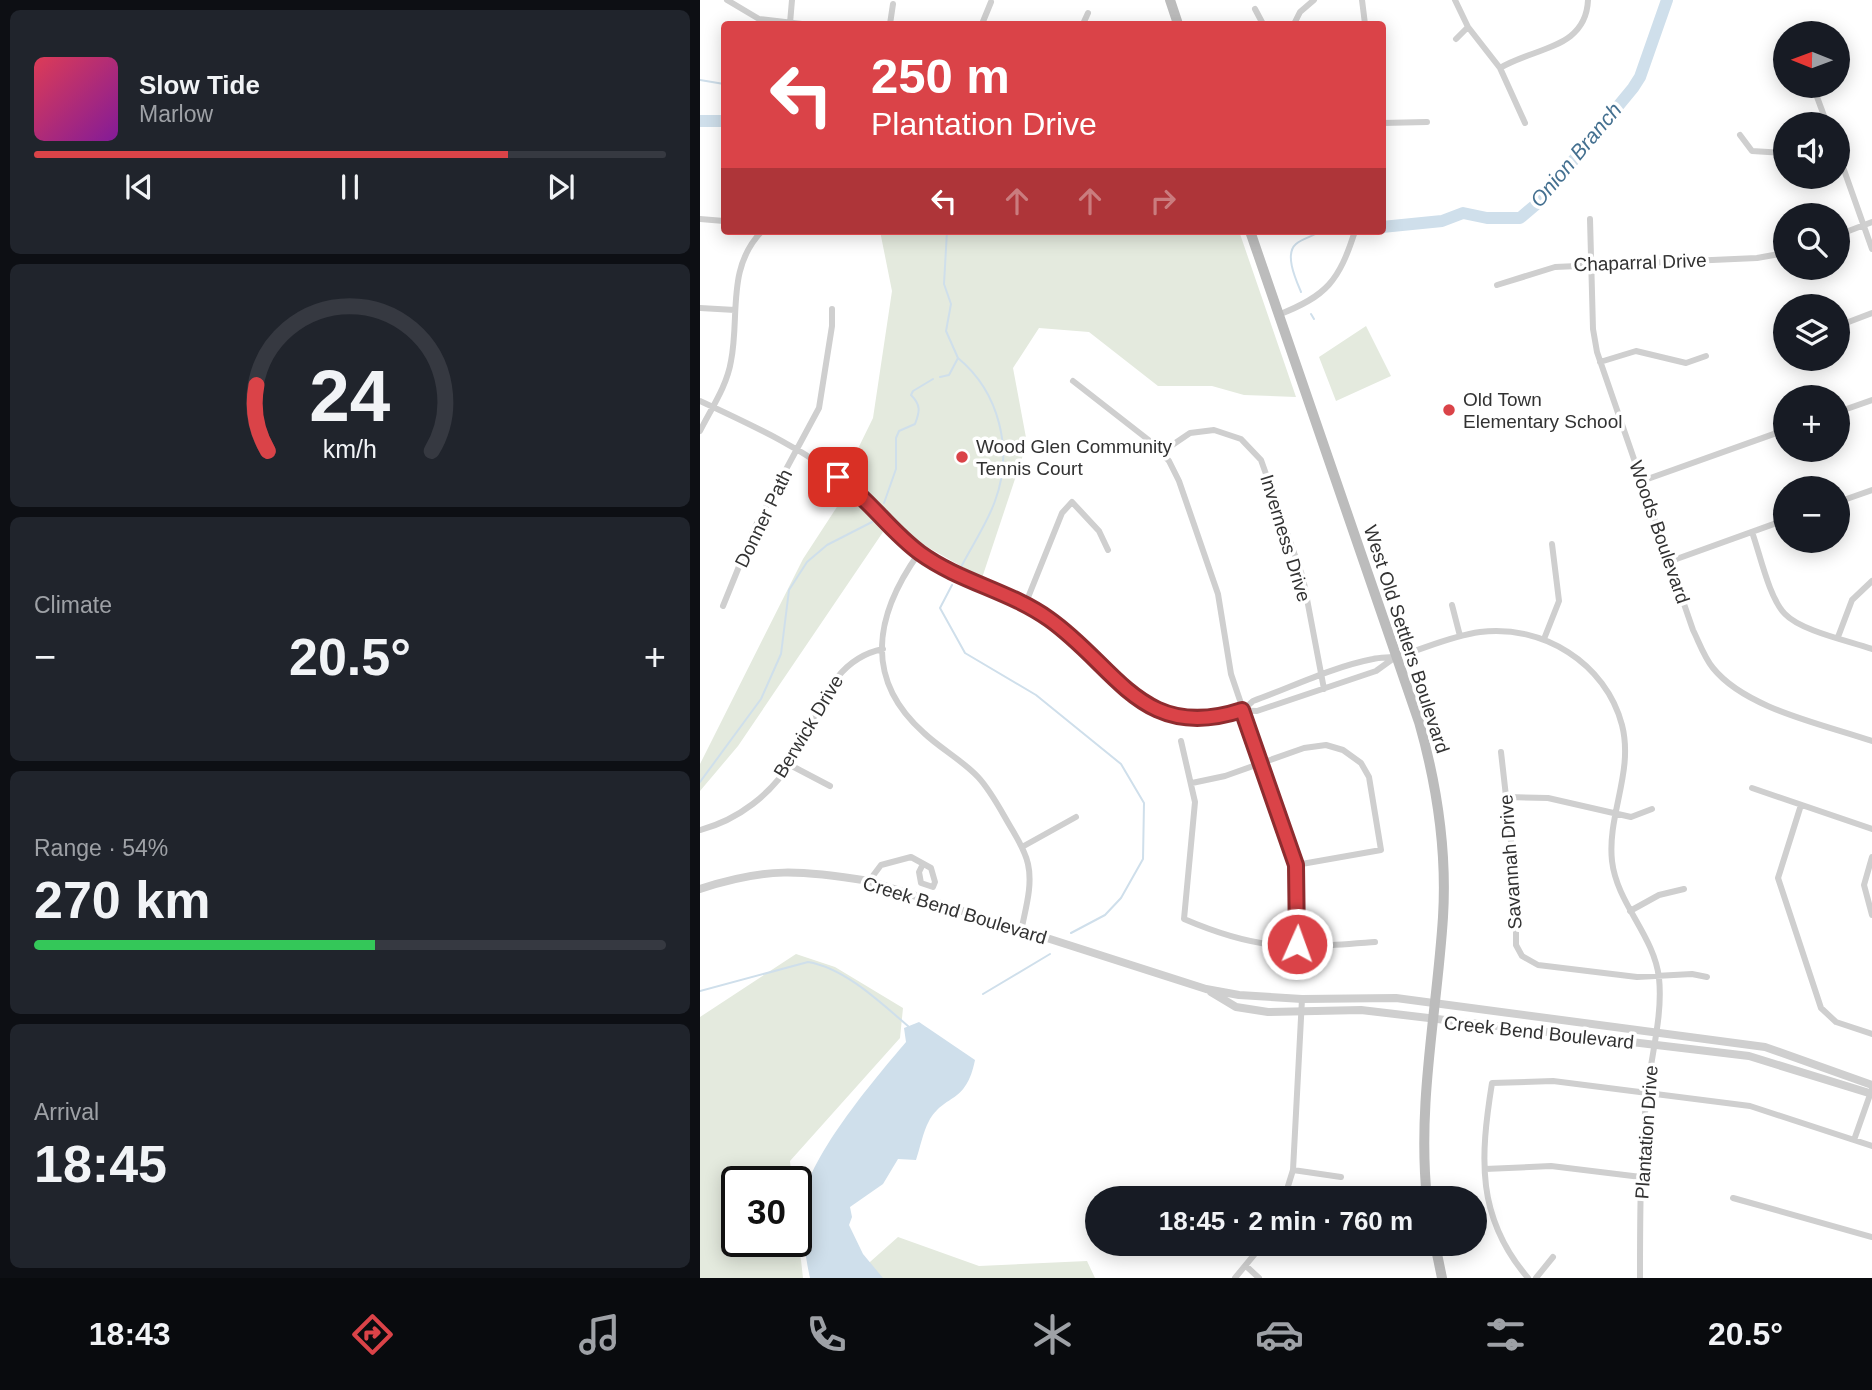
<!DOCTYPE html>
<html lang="en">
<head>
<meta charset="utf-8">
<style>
  :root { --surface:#171b24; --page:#20242c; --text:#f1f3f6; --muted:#9ea1a6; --line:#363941; --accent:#da4348 }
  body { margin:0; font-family:Helvetica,sans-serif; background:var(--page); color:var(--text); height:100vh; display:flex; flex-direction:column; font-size:26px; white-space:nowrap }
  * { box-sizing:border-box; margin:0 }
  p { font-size:23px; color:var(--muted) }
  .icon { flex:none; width:38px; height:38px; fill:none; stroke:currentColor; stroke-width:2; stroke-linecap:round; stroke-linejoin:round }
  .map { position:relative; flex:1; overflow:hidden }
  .panel { display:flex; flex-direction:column; gap:10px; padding:10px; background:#0d0f14; width:700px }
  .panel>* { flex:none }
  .banner { position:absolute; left:21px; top:21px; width:665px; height:214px; border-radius:7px; box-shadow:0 4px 18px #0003; background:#da4348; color:#fff; overflow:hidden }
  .needle { width:46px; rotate:271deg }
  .controls { position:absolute; left:1073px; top:21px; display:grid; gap:14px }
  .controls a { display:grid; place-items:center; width:77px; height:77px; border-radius:50%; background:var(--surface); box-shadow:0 4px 18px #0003; font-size:35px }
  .speed { position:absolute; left:21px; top:1166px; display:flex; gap:14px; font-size:35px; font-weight:700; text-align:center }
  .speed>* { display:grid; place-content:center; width:91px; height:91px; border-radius:50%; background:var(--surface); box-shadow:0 4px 18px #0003; line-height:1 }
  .speed .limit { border:4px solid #111; border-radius:10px; background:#fff; color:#111 }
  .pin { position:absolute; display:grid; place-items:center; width:60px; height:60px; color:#fff; margin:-30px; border-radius:14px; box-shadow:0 4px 10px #0006 }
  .me { position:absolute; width:77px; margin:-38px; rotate:2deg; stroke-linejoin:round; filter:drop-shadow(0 0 5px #0008) }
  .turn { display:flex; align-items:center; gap:24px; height:147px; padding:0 35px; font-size:32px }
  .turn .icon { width:91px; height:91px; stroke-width:2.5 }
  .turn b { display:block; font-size:49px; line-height:60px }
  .lanes { display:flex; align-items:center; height:66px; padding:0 35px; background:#0003; justify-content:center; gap:35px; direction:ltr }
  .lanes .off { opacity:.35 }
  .big { font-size:52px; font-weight:700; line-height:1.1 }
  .panel .card { flex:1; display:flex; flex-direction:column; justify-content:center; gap:10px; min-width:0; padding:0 24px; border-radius:10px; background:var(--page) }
  .panel .dial { align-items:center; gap:0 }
  .dial svg { height:182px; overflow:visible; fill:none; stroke:var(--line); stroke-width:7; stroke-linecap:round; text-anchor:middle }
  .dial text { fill:var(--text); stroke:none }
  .song { display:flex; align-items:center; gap:21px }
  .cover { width:84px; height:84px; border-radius:10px; background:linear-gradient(135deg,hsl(350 70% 55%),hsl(290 70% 35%)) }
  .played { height:7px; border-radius:4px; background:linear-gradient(90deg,var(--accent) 75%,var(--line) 75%) }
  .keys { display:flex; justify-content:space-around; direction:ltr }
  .heat { display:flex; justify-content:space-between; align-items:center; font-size:38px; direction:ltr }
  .charge { height:10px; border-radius:5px; background:linear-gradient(90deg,#34c759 54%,var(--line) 0) }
  .trip { position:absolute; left:385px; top:1186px; width:402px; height:70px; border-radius:35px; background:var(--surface); box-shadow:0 4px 18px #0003; font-weight:700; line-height:70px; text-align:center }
  .tabs { display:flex; height:112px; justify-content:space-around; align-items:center; background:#090b0e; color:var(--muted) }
  .tabs .icon { width:49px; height:49px }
  .tabs .on { color:var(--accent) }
  .tabs b { font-size:32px; color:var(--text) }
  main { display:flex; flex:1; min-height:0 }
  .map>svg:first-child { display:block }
</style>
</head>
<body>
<main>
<section class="panel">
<div class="card">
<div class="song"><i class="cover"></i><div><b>Slow Tide</b><p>Marlow</p></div></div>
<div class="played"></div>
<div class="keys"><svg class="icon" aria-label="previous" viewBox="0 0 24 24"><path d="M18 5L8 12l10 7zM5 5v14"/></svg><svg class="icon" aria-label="pause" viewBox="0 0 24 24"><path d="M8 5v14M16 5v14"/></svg><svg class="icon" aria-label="next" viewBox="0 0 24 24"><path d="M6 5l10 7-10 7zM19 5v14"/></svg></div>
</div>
<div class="card dial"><svg viewBox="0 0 100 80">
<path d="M14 69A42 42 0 1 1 86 69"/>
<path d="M14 69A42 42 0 0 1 9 40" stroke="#da4348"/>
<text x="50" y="56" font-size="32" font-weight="700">24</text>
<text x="50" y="72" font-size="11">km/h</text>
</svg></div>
<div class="card"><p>Climate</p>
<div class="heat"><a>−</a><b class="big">20.5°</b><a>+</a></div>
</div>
<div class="card"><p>Range · 54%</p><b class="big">270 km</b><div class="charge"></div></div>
<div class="card"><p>Arrival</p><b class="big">18:45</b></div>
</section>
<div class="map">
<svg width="1172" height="1278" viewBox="0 0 1172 1278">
  <rect width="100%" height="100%" fill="#fff"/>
  <path fill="#e4eade" d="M180 231H539L596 397 544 395 512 386H458L389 332 339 328 313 368 327 443 282 578 208 536 147 471 173 418 192 291Z
    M666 326 691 376 636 401 619 357Z
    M146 493 183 532 38 746 0 791V764L103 559Z
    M96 954 135 967 203 1008 200 1038 90 1161 92 1181H37V1241H96V1216L103 1278H0V1017Z
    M198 1237 279 1266 387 1261 395 1278H152Z"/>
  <path fill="#cfdfeb" d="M219 1022 275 1060C266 1105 245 1093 229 1121 223 1132 220 1148 216 1160L198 1159 183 1184 150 1207 152 1217 149 1225 163 1254 183 1278H110C107 1265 100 1221 101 1209 105 1160 174 1080 206 1042L204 1028Z"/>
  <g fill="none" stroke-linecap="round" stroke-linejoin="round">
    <path stroke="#cfdfeb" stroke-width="2" d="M0 80 24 84
      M601 292C596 280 584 254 596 244 603 238 614 236 621 231
      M611 314 614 319
      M258 358C299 392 314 450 295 501 287 524 271 547 260 569
      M240 377 249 375 258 358 246 331 251 304 244 284 247 231
      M184 503 196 469V438L199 431 215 424C220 411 221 405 211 395L213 391 233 379
      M252 585 240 608 265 653 336 695 421 764 444 803 443 859 421 898 405 915 371 933
      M0 782 61 699 81 654 89 590 107 562 127 545 172 522
      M0 991 108 962C145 968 181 1003 209 1027
      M283 994 350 954"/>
    <path stroke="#cfdfeb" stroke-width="12" d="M0 121H24
      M682 227 742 221 763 213 787 218H820L839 202 933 88 940 77 967 0"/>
    <path stroke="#cfcfcf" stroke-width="6" d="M27 0 59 19 102 24
      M662 0 665 24
      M755 0 768 27 800 68 825 123
      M555 9 563 24
      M90 23 92 0
      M190 24 193 4
      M282 24 291 2
      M383 24 388 13
      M594 24 600 12 614 0
      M756 39 768 27
      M800 68C835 47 886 49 888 0
      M1113 86 1127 124
      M682 123 727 122
      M1040 135 1052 151 1085 153
      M1138 153 1172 249
      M0 219 24 221
      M890 219 893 329 897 352 993 630C999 642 1004 657 1013 668 1046 709 1123 724 1172 741
      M1138 235 1172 222
      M797 285 855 267 1057 258 1085 253
      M0 308 35 310
      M578 315C627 296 639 281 655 231
      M1138 326 1172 313
      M900 362 936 351 986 363 1006 356
      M373 381 455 445 469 461 479 481 518 594 531 674 596 865 597 948
      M0 401C54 426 110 452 156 490 179 510 197 536 221 554 260 582 310 591 349 618 389 646 415 696 463 713 498 725 524 708 557 711L676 671 694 658
      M1138 412 1172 400
      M0 431C11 409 27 386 31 361 40 316 26 268 62 231
      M462 452 490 433 514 430 541 439 561 460 603 578 624 689
      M942 481 1085 430
      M1138 502 1172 490
      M1052 532C1060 554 1069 598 1085 614 1101 631 1149 641 1172 649
      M219 553C176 613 162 678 224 733 241 749 262 760 278 777 291 791 300 809 310 826 317 838 325 850 328 864 333 886 325 910 321 932
      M971 561 1085 520
      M325 605 362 513 372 502 399 531 408 550
      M752 605 760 636
      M23 606 55 527 119 408 132 326V309
      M1138 637 1152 600 1172 581
      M844 639 859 601 852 544
      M543 710 553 701C592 687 632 667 673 659 681 657 690 658 699 656 726 648 751 636 780 632 842 624 906 663 922 725 934 772 907 815 912 861 917 904 954 935 959 978 963 1015 951 1056 947 1093 940 1155 940 1216 940 1278
      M481 741 495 802 484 919C561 952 593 948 675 942
      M801 752 816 885V945L822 956 838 965 937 977 992 974 1007 977
      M90 765 130 786
      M492 783 525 776 604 748 626 745 643 750 661 763 669 777 681 850 596 865
      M1052 788 1172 829
      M807 797 848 798 931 817 952 809
      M1101 805 1078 878 1121 1008 1136 1022 1172 1034
      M0 830C38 820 72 794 92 760 118 718 128 660 183 649
      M322 847 376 817
      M1172 857 1164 885 1172 915
      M169 881 181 865 211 857 231 868 235 882 233 887 221 883 219 872 223 864
      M930 911 959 895 984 889
      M1154 1140 1172 1089
      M785 1169 851 1166 941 1177
      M593 1170 641 1177
      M1033 1198 1172 1237
      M584 1199 593 1170 602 999
      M546 1266 559 1278
      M535 1278 563 1244
      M828 1278C776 1217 780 1158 792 1083L853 1081 1050 1106 1172 1146
      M836 1278 853 1257"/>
    <path stroke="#cfcfcf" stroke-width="8" d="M0 889C67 867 100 870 169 881L506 989 539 995 602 999 696 998 1065 1047 1172 1085
      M511 992 536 1007 568 1012 661 1010 1049 1056 1172 1094"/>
    <path stroke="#bcbcbc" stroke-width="10" d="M470 0 478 24
      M550 231 719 722C737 785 747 851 743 917 737 1012 717 1103 727 1199
      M735 1244 742 1278"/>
  </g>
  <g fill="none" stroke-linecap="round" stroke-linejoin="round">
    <defs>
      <path id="route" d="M138 477C169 499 190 531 220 553 260 582 310 591 349 619 417 667 442 743 542 710L596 865 597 944"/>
    </defs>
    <use href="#route" stroke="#8e2c2f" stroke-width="18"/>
    <use href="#route" stroke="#da4348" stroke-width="12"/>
  </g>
  <g fill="#da4348" stroke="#fff" stroke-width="2.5">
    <circle cx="749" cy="410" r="7"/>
    <circle cx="262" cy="457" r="7"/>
  </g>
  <g text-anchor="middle" stroke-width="7" stroke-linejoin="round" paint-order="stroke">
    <g font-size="19" fill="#323232" stroke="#fff">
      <text transform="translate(940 262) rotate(-2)" y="7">Chaparral Drive</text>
      <text transform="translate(63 518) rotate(-64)" y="7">Donner Path</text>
      <text transform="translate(960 532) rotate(71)" y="7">Woods Boulevard</text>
      <text transform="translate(586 538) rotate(73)" y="7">Inverness Drive</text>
      <text transform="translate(707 639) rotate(72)" y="7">West Old Settlers Boulevard</text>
      <text transform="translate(108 726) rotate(-59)" y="7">Berwick Drive</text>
      <text transform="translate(810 862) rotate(-94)" y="7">Savannah Drive</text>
      <text transform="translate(255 910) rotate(17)" y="7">Creek Bend Boulevard</text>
      <text transform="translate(839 1032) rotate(6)" y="7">Creek Bend Boulevard</text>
      <text transform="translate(946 1132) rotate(-86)" y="7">Plantation Drive</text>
    </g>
    <g font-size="19" fill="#323232" stroke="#fff" text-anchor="start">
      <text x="763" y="406">Old Town<tspan x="763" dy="22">Elementary School</tspan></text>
      <text x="276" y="453">Wood Glen Community<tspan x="276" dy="22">Tennis Court</tspan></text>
    </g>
    <g font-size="21" font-style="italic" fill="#447090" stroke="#fff">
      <text transform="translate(876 155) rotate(-50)" y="7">Onion Branch</text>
    </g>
  </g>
</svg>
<div class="controls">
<a><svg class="needle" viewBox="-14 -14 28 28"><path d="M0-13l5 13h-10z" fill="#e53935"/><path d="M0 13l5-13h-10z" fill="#9ea1a6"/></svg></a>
<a><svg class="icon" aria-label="sound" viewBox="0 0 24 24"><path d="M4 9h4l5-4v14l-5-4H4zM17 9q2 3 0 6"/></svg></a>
<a><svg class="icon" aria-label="search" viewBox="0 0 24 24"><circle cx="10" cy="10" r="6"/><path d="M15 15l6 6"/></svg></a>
<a><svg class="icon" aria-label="layers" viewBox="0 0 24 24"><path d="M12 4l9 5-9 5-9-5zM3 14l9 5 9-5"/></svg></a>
<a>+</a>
<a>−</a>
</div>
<div class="speed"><div class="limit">30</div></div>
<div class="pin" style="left:138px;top:477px;background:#d93025"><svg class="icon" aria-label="arrive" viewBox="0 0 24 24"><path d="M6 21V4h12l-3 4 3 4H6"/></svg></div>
<svg class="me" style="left:597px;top:944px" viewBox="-20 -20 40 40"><circle r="17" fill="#da4348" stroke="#fff" stroke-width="3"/><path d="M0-11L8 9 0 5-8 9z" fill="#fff"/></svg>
<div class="trip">18:45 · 2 min · 760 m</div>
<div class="banner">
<div class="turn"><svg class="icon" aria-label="left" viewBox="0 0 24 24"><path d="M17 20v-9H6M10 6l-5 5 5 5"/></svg><div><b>250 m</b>Plantation Drive</div></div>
<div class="lanes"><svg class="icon" aria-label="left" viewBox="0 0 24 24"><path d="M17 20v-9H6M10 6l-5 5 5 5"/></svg><svg class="icon off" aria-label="ahead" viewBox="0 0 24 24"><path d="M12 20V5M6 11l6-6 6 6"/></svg><svg class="icon off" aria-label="ahead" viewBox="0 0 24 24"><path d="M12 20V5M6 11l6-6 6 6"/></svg><svg class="icon off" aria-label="right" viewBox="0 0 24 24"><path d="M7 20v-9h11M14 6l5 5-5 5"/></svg></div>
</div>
</div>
</main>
<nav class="tabs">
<b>18:43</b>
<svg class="icon on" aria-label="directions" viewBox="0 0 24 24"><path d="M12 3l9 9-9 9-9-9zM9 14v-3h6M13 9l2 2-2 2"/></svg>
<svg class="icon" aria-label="music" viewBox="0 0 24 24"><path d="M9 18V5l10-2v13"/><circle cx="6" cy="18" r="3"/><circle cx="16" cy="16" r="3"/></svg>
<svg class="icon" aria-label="phone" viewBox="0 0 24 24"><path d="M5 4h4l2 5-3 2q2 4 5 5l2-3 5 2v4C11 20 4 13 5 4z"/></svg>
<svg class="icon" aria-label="climate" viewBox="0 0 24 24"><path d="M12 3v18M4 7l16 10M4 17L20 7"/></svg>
<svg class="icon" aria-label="car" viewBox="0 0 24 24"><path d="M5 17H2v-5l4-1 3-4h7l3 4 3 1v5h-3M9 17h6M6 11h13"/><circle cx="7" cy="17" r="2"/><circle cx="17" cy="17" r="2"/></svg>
<svg class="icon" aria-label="filters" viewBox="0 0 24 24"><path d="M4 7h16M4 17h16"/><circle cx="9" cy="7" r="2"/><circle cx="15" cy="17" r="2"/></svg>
<b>20.5°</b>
</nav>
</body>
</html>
